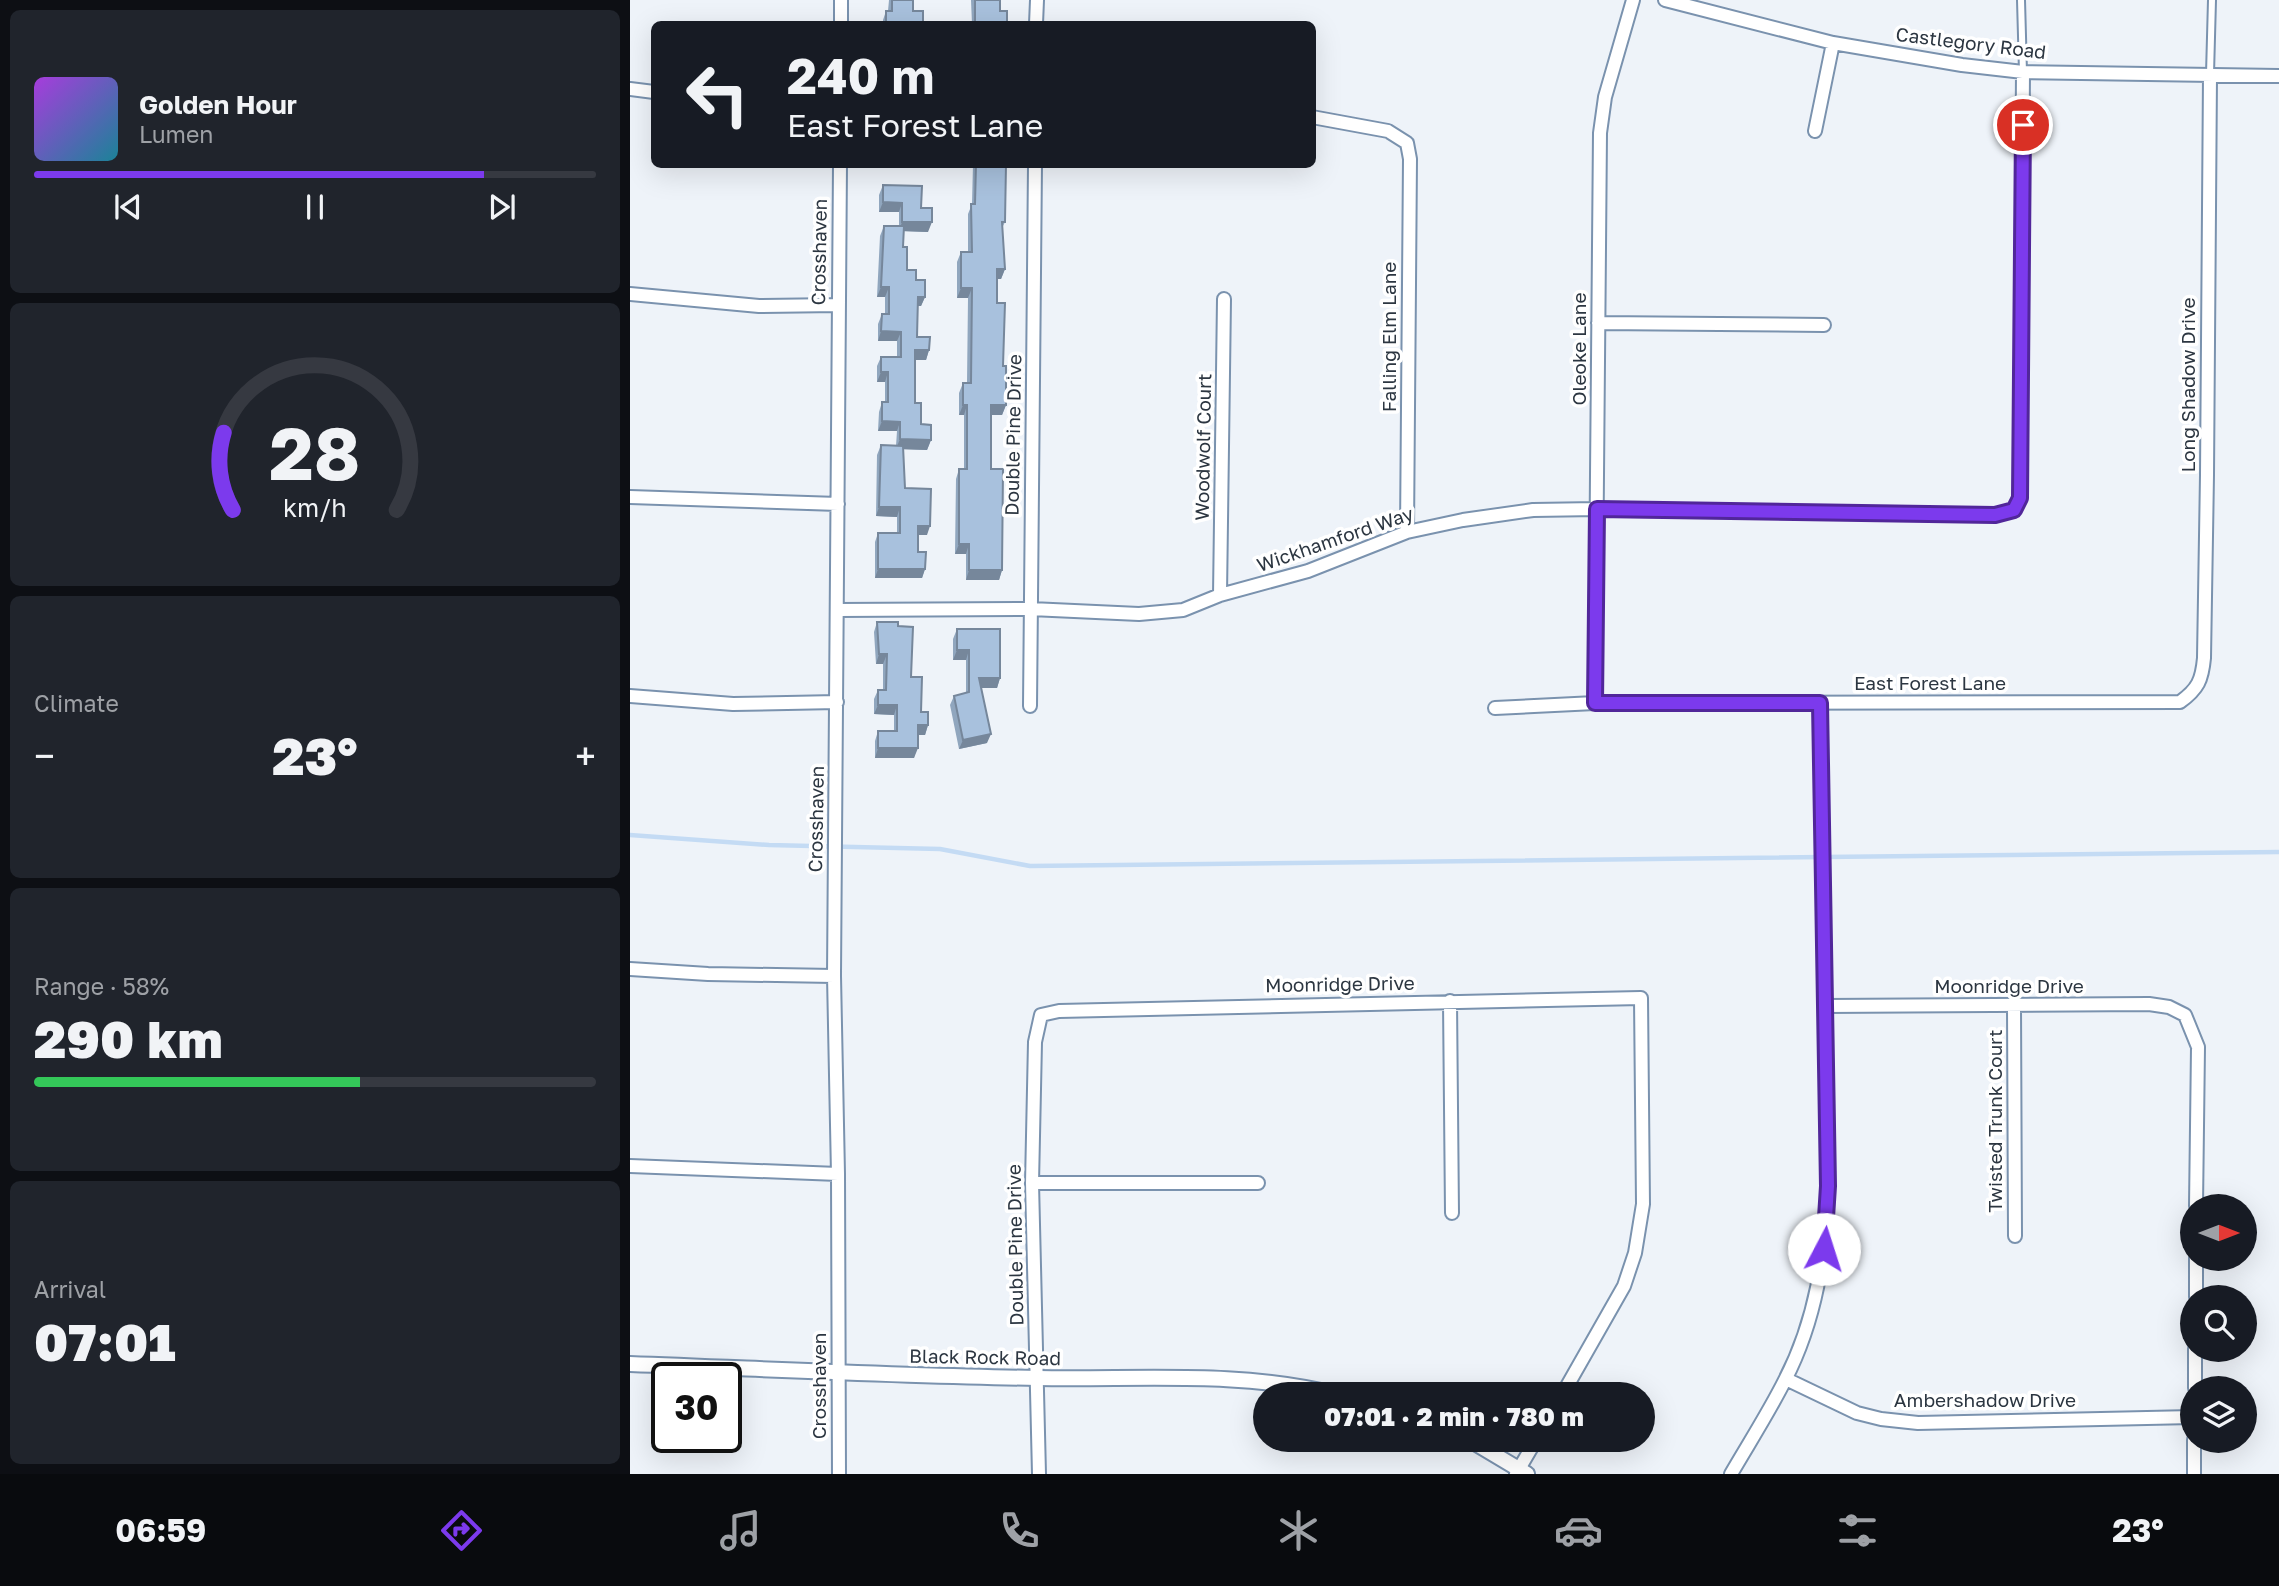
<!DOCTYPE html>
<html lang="en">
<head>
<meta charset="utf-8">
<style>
  :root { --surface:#171b24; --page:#20242c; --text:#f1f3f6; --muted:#9ea1a6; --line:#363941; --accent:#7c3aed }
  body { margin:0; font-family:"Golos Text",sans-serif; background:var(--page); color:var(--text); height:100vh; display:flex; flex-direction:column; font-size:26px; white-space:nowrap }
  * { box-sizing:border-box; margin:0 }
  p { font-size:23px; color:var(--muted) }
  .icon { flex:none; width:38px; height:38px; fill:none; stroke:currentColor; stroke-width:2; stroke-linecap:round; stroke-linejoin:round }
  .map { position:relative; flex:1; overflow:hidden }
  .panel { display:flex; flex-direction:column; gap:10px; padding:10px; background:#0d0f14; width:630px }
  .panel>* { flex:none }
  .banner { position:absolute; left:21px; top:21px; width:665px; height:147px; border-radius:10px; box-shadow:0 7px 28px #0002; background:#171b24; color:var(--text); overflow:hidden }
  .needle { width:46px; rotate:90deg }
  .fabs { position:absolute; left:1550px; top:1194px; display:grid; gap:14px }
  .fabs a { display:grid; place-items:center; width:77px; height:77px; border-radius:50%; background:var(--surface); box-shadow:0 7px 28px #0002; font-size:35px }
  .speed { position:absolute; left:21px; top:1362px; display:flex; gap:14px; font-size:35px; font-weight:700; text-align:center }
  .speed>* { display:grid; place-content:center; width:91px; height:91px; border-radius:50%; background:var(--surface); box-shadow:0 7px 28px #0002; line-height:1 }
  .speed .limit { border:4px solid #111; border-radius:10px; background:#fff; color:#111 }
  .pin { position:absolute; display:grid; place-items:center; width:60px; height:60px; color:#fff; margin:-30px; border:4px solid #fff; border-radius:50%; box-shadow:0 2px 7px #0007 }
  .me { position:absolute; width:77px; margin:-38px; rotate:5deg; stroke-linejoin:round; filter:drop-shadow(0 0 5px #0008) }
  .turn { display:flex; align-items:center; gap:24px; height:147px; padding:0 21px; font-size:32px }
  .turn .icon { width:91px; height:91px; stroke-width:2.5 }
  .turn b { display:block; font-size:49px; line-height:60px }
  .big { font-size:52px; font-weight:800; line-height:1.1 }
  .panel .widget { flex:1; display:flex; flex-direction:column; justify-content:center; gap:10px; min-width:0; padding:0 24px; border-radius:10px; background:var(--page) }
  .panel .dial { align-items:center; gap:0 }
  .dial svg { height:182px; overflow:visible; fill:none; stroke:var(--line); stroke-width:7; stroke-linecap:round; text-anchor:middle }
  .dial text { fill:var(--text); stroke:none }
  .song { display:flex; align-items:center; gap:21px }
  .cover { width:84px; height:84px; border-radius:10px; background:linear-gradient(135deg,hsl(280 70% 55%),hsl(190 70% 35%)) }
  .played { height:7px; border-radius:4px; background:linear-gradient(90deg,var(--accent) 80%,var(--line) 80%) }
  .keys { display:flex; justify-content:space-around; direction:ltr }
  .heat { display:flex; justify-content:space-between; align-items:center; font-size:38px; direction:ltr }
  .charge { height:10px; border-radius:5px; background:linear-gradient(90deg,#34c759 58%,var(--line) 0) }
  .trip { position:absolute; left:623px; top:1382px; width:402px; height:70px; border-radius:35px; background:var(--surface); box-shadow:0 7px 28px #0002; font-weight:800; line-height:70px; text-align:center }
  .menu { display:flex; height:112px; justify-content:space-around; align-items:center; background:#090b0e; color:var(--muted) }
  .menu .icon { width:49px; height:49px }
  .menu .current { color:var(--accent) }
  .menu b { font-size:32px; color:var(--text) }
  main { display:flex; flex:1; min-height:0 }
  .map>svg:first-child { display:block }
</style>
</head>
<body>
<main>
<section class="panel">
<div class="widget">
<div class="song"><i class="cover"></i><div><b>Golden Hour</b><p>Lumen</p></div></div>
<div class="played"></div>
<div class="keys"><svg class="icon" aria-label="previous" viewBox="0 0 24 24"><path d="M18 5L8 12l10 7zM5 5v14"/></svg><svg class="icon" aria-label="pause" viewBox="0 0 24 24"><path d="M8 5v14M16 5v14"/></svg><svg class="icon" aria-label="next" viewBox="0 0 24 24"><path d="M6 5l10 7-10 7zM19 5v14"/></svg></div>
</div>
<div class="widget dial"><svg viewBox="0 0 100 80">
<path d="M14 69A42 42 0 1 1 86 69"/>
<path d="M14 69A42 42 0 0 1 10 35" stroke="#7c3aed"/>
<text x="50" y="56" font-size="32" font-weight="700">28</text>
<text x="50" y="72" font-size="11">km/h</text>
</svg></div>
<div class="widget"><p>Climate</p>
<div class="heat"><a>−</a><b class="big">23°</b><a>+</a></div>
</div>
<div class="widget"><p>Range · 58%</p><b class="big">290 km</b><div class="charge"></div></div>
<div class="widget"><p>Arrival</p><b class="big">07:01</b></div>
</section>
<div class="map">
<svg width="1649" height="1474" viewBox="0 0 1649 1474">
  <rect width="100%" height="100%" fill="#eef3f9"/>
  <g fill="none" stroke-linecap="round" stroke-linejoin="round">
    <path stroke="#c4dbf4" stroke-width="4.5" d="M0 835 139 845 310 849 400 866 1649 852"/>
    <defs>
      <path id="service" d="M1391 0 1393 72
        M1580 74 1582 0"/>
      <path id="minor" d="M1035 0 1203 43 1332 65 1393 72 1649 76
        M211 24V0
        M406 24 407 0
        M0 89 24 92
        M682 117 758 131 777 143 780 159 777 532
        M1185 131 1203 43
        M0 294 129 306 208 305
        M968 323 1194 325
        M0 497 208 504
        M590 595 594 299
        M208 610 401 609 509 614 553 610 590 595 678 571 777 532 833 520 903 510 967 509 1365 515 1384 510 1390 498 1393 72
        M0 696 103 704 207 702
        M965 703 970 133 975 97 1003 0
        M400 706 405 164
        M865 708 965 703 1550 702C1568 689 1572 680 1574 658L1577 475 1580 76
        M0 969 78 974 204 976
        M820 1001 822 1213
        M1195 1006 1519 1004 1539 1007 1555 1015 1568 1047 1566 1206
        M1384 1006 1385 1236
        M0 1166 208 1174
        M402 1183H628
        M1566 1297V1258
        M1156 1379 1227 1413 1251 1419 1288 1423 1563 1417
        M1565 1388V1349
        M209 1474 208 1174 204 976 210 164
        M409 1474 402 1183 405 1042 411 1015 429 1011 1011 998 1013 1204 1005 1253 994 1286 932 1395
        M886 1474 906 1440
        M1101 1474C1119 1443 1139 1412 1155 1380 1186 1320 1196 1254 1198 1186L1190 703
        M1564 1474V1440"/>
      <path id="tertiary" d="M0 1364C136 1369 272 1376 408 1378 508 1380 610 1370 708 1395
        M840 1440 897 1474"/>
    </defs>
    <use href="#service" stroke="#7a92ae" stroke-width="10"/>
    <use href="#minor" stroke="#7a92ae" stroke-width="16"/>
    <use href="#tertiary" stroke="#7a92ae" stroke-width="18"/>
    <use href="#service" stroke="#fff" stroke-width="6"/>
    <use href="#minor" stroke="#fff" stroke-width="12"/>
    <use href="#tertiary" stroke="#fff" stroke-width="14"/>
  </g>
  <path fill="#90a6be" d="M259 0H283V11L293 24H253V20L256 11H258Z
    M341 0H370V11L377 24H342Z
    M343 164H376L375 222 372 228 375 269 371 279H367V303L376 405 372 415H361V469L372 570 369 580H336V554H325L326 479 329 469H334V415H329V393L333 383H337L338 298H327V262L331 252H338V214L342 204Z
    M253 185 291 208 298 232 274 231 273 247 277 270 286 280 295 297 291 306H288L287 337 299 350 296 360H285V403L291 424 301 440 297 450 273 449 275 488 297 535H288V552L295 569 292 578H245V542L248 533H267V517L246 516 247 455 251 445 266 446 267 431H248L249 412 252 402H255V382H247V366L251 357H267V341H248V324L252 314H255V297H247L250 236 254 226H269V212H249V195Z
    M247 622 268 626 291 712 298 725 295 735H288L284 758H245V741L248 731H264V715L244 714V699L248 690H253V664H246L244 632Z
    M327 629 370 678 367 688H351L357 743 329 749 320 705 324 696 336 693V660H323V639Z"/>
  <path fill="#76879b" d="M253 202 272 203 269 212H249Z
    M272 222H302L298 232 269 231Z
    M367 269H375L371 279H364Z
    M251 287H259L255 297H247Z
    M331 288H342L338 298H327Z
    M288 297H295L291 306H284Z
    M251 331 271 332 267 341H248Z
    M285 350H299L296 360H282Z
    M251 372H258L255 382H247Z
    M333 405H337L334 415H329Z
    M361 405H376L372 415H357Z
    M252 421 270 422 267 431H248Z
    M270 439 301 440 297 450 266 449Z
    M249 507H270L267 517 246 516Z
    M288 526H300L297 535H285Z
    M329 544H339L336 554H325Z
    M248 569H295L292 578H245Z
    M339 570H372L369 580H336Z
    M327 650H339L336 660H323Z
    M249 654H257L253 664H246Z
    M349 678H370L367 688H345Z
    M248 705H267L264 715 244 714Z
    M288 725H298L295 735H284Z
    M361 734 357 743 329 749 333 740Z
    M248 748H288L284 758H245Z"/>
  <path fill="#a8c1dd" stroke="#76879b" stroke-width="2" d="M262 0H283V11H293V24H256V11H262Z
    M345 0H370V11H377V24H345Z
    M346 164H376L375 222H372L375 269H367V303H375L373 366H376V405H361V469H373L372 570H339V544H329V469H337V405H333V383H341L342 288H331V252H342L341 204H345Z
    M253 185 292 186 291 208H302V222H272V203L253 202Z
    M254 226H274L273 247H277V270H286V280H295V297H288L287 337H300L299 350H285V403H291V424L301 425V440L270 439V422L252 421V402H258V372H251V357H271V332L251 331 252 314H259V287H251Z
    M251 445 273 446 275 488 301 489 300 526H288V552H296L295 569H248V533H270V507H249Z
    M247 622H268V626L283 627 281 677H292L291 712H298V725H288V748H248V731H267V705H248V690H256L257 654H249Z
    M327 629H370V678H349L361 734 333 740 324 696 339 692V650H327Z"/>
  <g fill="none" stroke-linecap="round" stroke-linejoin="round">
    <defs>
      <path id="route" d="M1194 1249 1198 1186 1190 703H965L967 509 1365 515 1384 510 1390 498 1393 125"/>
    </defs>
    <use href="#route" stroke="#51269a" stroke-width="18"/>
    <use href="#route" stroke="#7c3aed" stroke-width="12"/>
  </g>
  <g text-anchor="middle" stroke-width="7" stroke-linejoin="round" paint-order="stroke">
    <g font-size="19" fill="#2c3641" stroke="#fff">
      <text transform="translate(1341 43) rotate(7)" y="7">Castlegory Road</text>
      <text transform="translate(189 252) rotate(-89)" y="7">Crosshaven</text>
      <text transform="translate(759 337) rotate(-90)" y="7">Falling Elm Lane</text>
      <text transform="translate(949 349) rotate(-90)" y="7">Oleoke Lane</text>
      <text transform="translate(1558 385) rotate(-90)" y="7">Long Shadow Drive</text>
      <text transform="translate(383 435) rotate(-89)" y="7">Double Pine Drive</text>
      <text transform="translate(573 447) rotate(-89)" y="7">Woodwolf Court</text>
      <text transform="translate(705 539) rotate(-19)" y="7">Wickhamford Way</text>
      <text x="1300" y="690">East Forest Lane</text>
      <text transform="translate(186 819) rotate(-89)" y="7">Crosshaven</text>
      <text transform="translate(710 984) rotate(-1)" y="7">Moonridge Drive</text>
      <text x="1379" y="993">Moonridge Drive</text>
      <text transform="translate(1365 1121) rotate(-90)" y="7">Twisted Trunk Court</text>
      <text transform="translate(385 1245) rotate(-91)" y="7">Double Pine Drive</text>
      <text transform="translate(355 1357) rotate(1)" y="7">Black Rock Road</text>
      <text transform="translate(189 1386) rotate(-90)" y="7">Crosshaven</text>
      <text x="1355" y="1407">Ambershadow Drive</text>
    </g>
  </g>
</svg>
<div class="fabs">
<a><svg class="needle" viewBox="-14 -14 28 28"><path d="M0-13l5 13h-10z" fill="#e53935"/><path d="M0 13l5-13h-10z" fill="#9ea1a6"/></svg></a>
<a><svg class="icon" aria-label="search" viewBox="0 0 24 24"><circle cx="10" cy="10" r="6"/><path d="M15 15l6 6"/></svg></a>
<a><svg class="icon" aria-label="layers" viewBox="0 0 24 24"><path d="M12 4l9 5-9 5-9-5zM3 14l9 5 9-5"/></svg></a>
</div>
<div class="speed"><div class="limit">30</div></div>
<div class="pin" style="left:1393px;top:125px;background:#d93025"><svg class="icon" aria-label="arrive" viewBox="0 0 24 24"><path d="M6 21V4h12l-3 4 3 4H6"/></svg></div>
<svg class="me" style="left:1194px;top:1249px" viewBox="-20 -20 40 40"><circle r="19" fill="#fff"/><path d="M0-13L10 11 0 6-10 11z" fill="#7c3aed"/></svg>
<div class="trip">07:01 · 2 min · 780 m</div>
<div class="banner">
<div class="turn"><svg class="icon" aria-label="left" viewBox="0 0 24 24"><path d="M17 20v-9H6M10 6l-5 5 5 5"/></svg><div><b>240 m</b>East Forest Lane</div></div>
</div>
</div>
</main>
<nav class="menu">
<b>06:59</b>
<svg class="icon current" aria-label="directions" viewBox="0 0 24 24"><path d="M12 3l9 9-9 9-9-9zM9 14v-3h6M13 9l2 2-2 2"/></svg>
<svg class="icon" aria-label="music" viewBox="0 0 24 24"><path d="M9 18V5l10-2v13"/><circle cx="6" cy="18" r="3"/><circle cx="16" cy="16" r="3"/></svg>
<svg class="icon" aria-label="phone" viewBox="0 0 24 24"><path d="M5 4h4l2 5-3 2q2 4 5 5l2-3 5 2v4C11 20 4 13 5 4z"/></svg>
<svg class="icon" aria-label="climate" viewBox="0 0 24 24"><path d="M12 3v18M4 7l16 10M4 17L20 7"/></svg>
<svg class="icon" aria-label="car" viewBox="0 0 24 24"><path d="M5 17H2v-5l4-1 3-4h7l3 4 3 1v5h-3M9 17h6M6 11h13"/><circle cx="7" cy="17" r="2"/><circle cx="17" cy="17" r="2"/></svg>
<svg class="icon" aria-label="filters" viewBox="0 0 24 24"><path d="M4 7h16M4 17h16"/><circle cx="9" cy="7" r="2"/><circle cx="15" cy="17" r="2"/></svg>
<b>23°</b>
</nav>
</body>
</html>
